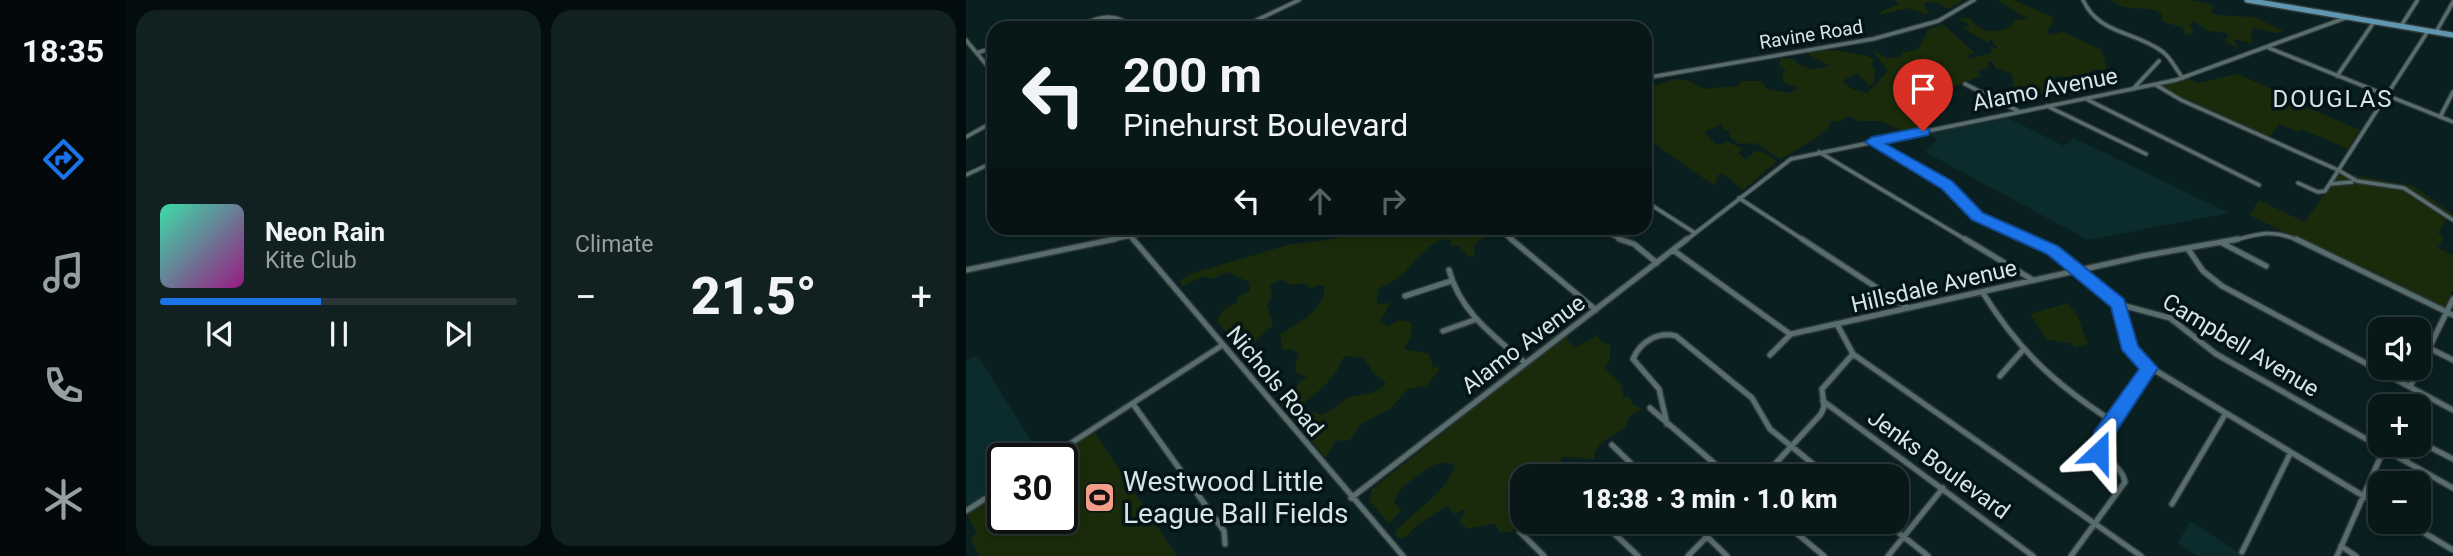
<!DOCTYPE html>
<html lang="en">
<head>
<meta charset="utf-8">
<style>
  :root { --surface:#081718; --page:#112021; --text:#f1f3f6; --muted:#989fa2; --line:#293637; --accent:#1a73e8 }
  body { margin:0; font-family:Roboto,sans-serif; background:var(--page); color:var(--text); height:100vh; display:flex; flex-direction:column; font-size:26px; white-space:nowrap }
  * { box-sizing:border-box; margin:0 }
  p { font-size:23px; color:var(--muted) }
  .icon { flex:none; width:38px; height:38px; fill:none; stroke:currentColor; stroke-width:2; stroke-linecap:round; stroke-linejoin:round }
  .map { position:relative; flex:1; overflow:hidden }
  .side { display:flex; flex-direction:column; gap:10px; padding:10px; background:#040d0d; width:840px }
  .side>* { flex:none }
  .hud { position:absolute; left:21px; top:21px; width:665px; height:214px; border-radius:21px; box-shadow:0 4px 10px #0003,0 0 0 2px var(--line); background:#081718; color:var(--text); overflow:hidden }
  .fabs { position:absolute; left:1402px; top:317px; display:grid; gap:14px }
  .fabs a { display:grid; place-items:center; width:63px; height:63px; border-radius:14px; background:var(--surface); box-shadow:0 4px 10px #0003,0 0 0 2px var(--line); font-size:35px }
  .speed { position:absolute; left:21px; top:443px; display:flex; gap:14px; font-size:35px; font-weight:700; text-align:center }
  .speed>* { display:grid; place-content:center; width:91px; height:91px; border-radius:50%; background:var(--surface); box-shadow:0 4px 10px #0003,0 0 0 2px var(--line); line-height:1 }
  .speed .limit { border:4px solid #111; border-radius:10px; background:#fff; color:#111 }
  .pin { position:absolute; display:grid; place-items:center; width:60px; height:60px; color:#fff; margin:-72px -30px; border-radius:50% 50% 50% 0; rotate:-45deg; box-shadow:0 0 7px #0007 }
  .pin .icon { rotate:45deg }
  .me { position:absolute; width:77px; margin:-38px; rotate:23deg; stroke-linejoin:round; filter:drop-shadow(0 0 5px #0008) }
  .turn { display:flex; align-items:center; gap:24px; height:147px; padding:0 21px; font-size:32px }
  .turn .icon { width:91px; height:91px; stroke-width:2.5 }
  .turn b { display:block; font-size:49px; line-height:60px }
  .lanes { display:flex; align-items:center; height:66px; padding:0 21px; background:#0003; justify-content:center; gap:35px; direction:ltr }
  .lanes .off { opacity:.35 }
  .big { font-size:52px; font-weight:800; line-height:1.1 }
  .side .tile { flex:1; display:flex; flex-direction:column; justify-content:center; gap:10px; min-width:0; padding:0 24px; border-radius:21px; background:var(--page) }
  .song { display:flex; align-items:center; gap:21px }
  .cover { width:84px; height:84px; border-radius:10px; background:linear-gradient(135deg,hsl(160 70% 55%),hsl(310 70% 35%)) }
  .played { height:7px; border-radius:4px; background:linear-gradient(90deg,var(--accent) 45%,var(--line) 45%) }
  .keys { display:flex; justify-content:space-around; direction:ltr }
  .heat { display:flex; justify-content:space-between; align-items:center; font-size:38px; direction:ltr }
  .side .tiles { flex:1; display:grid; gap:10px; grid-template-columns:repeat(2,1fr) }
  .trip { position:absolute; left:544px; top:464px; width:399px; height:70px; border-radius:21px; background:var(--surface); box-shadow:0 4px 10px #0003,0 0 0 2px var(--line); font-weight:800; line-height:70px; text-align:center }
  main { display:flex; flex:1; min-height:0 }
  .tab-bar { display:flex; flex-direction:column; width:126px; justify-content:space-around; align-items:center; background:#03090a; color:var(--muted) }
  .tab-bar .icon { width:49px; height:49px }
  .tab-bar .current { color:var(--accent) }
  .tab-bar b { font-size:32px; color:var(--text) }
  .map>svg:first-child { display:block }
</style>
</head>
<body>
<main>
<nav class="tab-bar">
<b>18:35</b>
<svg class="icon current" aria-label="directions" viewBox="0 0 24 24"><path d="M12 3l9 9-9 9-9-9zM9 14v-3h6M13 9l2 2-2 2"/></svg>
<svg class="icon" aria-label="music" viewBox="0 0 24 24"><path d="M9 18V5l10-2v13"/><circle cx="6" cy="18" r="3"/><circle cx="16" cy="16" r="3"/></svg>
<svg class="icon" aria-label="phone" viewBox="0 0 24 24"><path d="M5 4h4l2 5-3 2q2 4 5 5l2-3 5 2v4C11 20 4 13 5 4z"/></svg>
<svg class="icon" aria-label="climate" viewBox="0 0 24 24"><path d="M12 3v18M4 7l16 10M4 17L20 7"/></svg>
</nav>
<section class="side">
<div class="tiles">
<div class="tile">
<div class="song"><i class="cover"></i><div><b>Neon Rain</b><p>Kite Club</p></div></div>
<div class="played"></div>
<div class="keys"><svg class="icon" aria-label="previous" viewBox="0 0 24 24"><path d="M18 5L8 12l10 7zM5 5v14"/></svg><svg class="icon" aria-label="pause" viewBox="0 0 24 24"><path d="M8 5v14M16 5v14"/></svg><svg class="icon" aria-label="next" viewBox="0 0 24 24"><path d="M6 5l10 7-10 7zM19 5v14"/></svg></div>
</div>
<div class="tile"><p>Climate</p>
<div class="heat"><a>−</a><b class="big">21.5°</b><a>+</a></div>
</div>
</div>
</section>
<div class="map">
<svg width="1487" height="556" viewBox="0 0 1487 556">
  <rect width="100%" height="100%" fill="#0a1f20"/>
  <path fill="#0b2b2c" d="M1038 116 1098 146 1108 138 1263 213 1122 240 959 152 971 140 960 132Z
    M12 356 76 458H37V483L0 506V360Z
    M1224 521 1278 556H1231L1212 543Z"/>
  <path fill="#1a2b0b" d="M929 0H998L982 9 970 2 958 3 963 15 941 8 914 15 916 11 933 4Z
    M1032 0H1047L1085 16 1088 19 1081 31 1084 35 1097 32 1136 50 1138 59H1142L1137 62 1141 64 1139 70 1129 69 1121 74 1122 77 1111 76 1112 82 1092 75 1085 82 1099 92 1098 95 1102 97 1091 99 1084 89 1071 98 1057 97 1048 91 1046 74 1029 68 1027 62H1022L1023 68 1013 70 1014 77C1006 78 1001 83 993 85 983 87 977 77 966 81V94L975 97 974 102 964 107 953 102 950 106 961 112 956 116 959 125 938 131 915 121H892L883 116 872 122 864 121 865 125 850 138 815 159 789 143 773 144 764 137 763 130H757L756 124 738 132 751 145 762 142 777 149 770 155 774 154 779 160 789 151 797 152 811 161 777 190 756 173 752 175 749 185 743 182 679 137V97L687 86 710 79 721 80 738 89 772 86 775 81H796L800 89 824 93 832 88 817 82 816 74 820 71 813 65 815 58 827 59C837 70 851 72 863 65L843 55 842 51C862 48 893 52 908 59L905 65 909 68 908 82 903 86 892 73 876 81 886 89 901 93 922 71 906 50 921 58 935 57 936 53 952 49 962 30 977 24 1009 53 1002 55V59L1025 53V47L1032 49 1025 39 1022 43 997 28 1004 25 992 19 1004 18C1006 20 1007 23 1010 25 1021 34 1042 34 1049 20L1062 19Z
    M1145 0H1224L1247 5 1246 13 1250 15 1287 17 1318 31 1309 33 1286 27 1287 32 1284 37 1288 44 1267 39 1272 48 1258 41 1263 36 1260 33 1243 31 1226 21 1224 25 1228 33 1219 36 1217 28 1195 21 1196 14C1180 4 1161 14 1145 0Z
    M1271 74 1329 99 1328 102 1394 130 1382 149 1335 129 1332 132 1314 124 1303 137 1216 99 1195 85 1223 79 1232 83Z
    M1375 170 1387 175 1447 186 1487 214V218L1482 216 1472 233 1478 237 1472 248 1487 255V290L1479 306H1472L1283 215 1293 200 1339 222Z
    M447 228H529L526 233 507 245 509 257H503L493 246 485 245 484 239C464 238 448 263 436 275 430 281 419 284 412 290L411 304 424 303 414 322 422 326 433 320 445 322V336L438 349 463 354 467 368 473 367V370L460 386 442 389 424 409 395 424 384 440 369 441 360 458 326 418 339 409 356 415C365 411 372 404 380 399 394 391 406 399 420 383L408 374 398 358 381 356 375 360C373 379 337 403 323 415L315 404 330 393 331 384 342 376 332 374 329 368 333 353 325 349 317 350 314 335C335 321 356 313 359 287L352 285 345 288 338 283 324 285 315 279 304 286 306 295 301 305 307 325 277 352 251 321 258 309 271 302V297L284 291 283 282 261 272 247 279 238 276 216 286 214 280 227 273 322 245 414 232 419 238Z
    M1102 303 1111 315 1122 344 1109 347 1104 343 1081 340 1064 314Z
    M603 333 601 340 609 348 631 335 636 342 644 345V360L639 368 655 384 658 398 663 397 668 405 676 409 662 418 661 426C649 437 629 439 628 459 619 459 602 455 595 458L596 472 590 473 591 476H556V520L545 532H533L529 523 502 529 493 522 500 509 488 514 480 506 449 527 439 538H431L429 532C449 509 478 496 489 466L480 462 465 466 436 487 428 502 435 511 423 523 404 502 405 490Z
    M128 431 211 556H14L4 538 11 533 0 513 37 490V518H96V458H85Z"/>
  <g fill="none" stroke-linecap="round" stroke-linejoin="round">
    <defs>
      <path id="minor-far1" d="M1117 0C1133 35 1170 31 1197 52 1206 59 1210 70 1217 78
        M200 22 206 28
        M1435 26 1451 1
        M107 28C129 19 148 9 167 28
        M274 28 333 0
        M1470 32 1487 2
        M0 40 28 74
        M1303 48 1487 122
        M11 53 28 47
        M1371 76 1408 22
        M679 78 907 39 972 21 1008 0
        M999 84 1052 111
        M1190 85 1215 100 1372 170 1391 181 1438 188 1487 220
        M1167 89 1193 61
        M1122 100 1293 185
        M1081 106 1180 154
        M1474 117 1487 92
        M0 137 25 123 22 117 28 110
        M906 142 981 185 1009 215 1070 241
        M853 152 1002 241
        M0 175 28 162
        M1332 183 1352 192 1359 191 1462 31
        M1364 184 1386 182
        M773 198 839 241
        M679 201 729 233
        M157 228 168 241
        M630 228 659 241
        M537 233 547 241
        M141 241 204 228
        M719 241 825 159 1210 80 1382 17
        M1267 241C1292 233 1309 229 1333 241"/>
      <path id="minor" d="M167 239 437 556
        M545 239 630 310
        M653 239 668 244 691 263
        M836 239 942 308
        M999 239 1067 280
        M1067 239 1090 253 1152 304 1161 344 1172 360 1414 506
        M1330 239 1487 315
        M1258 244 1300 266
        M1222 249 1237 271 1256 286 1487 410
        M707 250 824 334
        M0 270 149 239
        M483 270C494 312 528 336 559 363
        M1017 293C1053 351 1089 384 1146 421
        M439 296 485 281
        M1152 304 1204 318 1250 354 1487 488
        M872 326 887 354 1175 556
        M477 331 511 319
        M1463 348 1487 360
        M804 355 825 334 1177 256 1272 239
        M1034 376 1056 351
        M1444 387 1487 299
        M857 401 1067 556
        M167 404 258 531 259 544
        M684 408 763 476
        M701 424 693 389 667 359C674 342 692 331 710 336L786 398 804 429 862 476
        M1452 441 1487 459
        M646 445 678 476
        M82 458 255 346
        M1440 461 1447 444
        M798 476 855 414 858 407 856 389 887 354
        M385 498 721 239
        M1206 504 1260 413
        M0 511 37 487
        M636 522 672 556
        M726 522 761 556
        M817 522 858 556
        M919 522 962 556
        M1440 522 1487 550
        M554 532 578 556
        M1375 546 1390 556
        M1276 552 1325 452
        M722 556 755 522
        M922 556 977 488
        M1105 556 1159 482C1156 465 1137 461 1132 444L1184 368
        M1371 556 1418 449"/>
      <path id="major" d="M1281 0 1487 35"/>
    </defs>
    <use href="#minor-far1" stroke="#303839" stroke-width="6"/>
    <use href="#minor" stroke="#303839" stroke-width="8"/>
    <use href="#major" stroke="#303839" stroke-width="8"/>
    <use href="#minor-far1" stroke="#576d6e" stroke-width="3.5"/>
    <use href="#minor" stroke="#576d6e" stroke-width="5"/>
    <use href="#major" stroke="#5f97b0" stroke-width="5"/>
  </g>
  <path fill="#1a73e8" stroke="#114b97" stroke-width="2" d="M957 127 964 131 962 135 920 144 986 181 1017 213 1092 246 1158 299 1172 346 1192 368 1144 441 1140 458 1133 460 1127 458 1124 452 1128 432 1173 369 1156 350 1145 307 1081 254 1006 220 976 189 899 142 906 137Z"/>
  <defs>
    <symbol id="stadium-square" viewBox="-11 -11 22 22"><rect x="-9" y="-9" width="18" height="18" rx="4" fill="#f49e8a" stroke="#031516"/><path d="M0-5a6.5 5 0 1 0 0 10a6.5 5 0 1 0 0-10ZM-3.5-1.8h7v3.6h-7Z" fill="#111"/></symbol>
  </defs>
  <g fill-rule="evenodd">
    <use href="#stadium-square" x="116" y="480" width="35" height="35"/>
  </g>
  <g text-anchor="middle" stroke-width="7" stroke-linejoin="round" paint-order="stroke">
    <g font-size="19" fill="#d8e4e5" stroke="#031516">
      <text transform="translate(845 34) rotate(-9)" y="7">Ravine Road</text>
    </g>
    <g font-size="23" fill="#d8e4e5" stroke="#031516">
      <text transform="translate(1079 89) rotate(-11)" y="8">Alamo Avenue</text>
      <text transform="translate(968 286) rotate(-13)" y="8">Hillsdale Avenue</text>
      <text transform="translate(557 344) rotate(-37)" y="8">Alamo Avenue</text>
      <text transform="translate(1275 345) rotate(31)" y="8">Campbell Avenue</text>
      <text transform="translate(309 381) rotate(50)" y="8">Nichols Road</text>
      <text transform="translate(973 464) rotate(36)" y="8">Jenks Boulevard</text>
    </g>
    <g font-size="24" letter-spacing="2" fill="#d8e4e5" stroke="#031516">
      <text x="1367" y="107">DOUGLAS</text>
    </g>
    <g font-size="28" fill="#d8e4e5" stroke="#031516" text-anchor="start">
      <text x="157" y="491">Westwood Little<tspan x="157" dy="32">League Ball Fields</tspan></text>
    </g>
  </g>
</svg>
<div class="fabs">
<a><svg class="icon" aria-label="sound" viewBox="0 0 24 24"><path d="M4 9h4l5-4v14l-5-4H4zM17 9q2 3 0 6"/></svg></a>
<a>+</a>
<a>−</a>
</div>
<div class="speed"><div class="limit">30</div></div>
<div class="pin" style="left:957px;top:131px;background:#d93025"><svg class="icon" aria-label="arrive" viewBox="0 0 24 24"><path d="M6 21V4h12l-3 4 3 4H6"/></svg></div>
<svg class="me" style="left:1133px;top:452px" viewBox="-20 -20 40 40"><path d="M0-17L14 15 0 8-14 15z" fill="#1a73e8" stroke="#fff" stroke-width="4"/></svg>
<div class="trip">18:38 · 3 min · 1.0 km</div>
<div class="hud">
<div class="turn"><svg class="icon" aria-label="left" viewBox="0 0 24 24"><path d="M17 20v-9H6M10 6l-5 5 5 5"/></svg><div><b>200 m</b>Pinehurst Boulevard</div></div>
<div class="lanes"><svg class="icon" aria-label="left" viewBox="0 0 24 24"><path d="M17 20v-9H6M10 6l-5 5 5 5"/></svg><svg class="icon off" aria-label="ahead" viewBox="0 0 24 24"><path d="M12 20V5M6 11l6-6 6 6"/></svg><svg class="icon off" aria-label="right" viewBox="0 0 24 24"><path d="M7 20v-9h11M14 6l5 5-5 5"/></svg></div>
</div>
</div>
</main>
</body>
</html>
